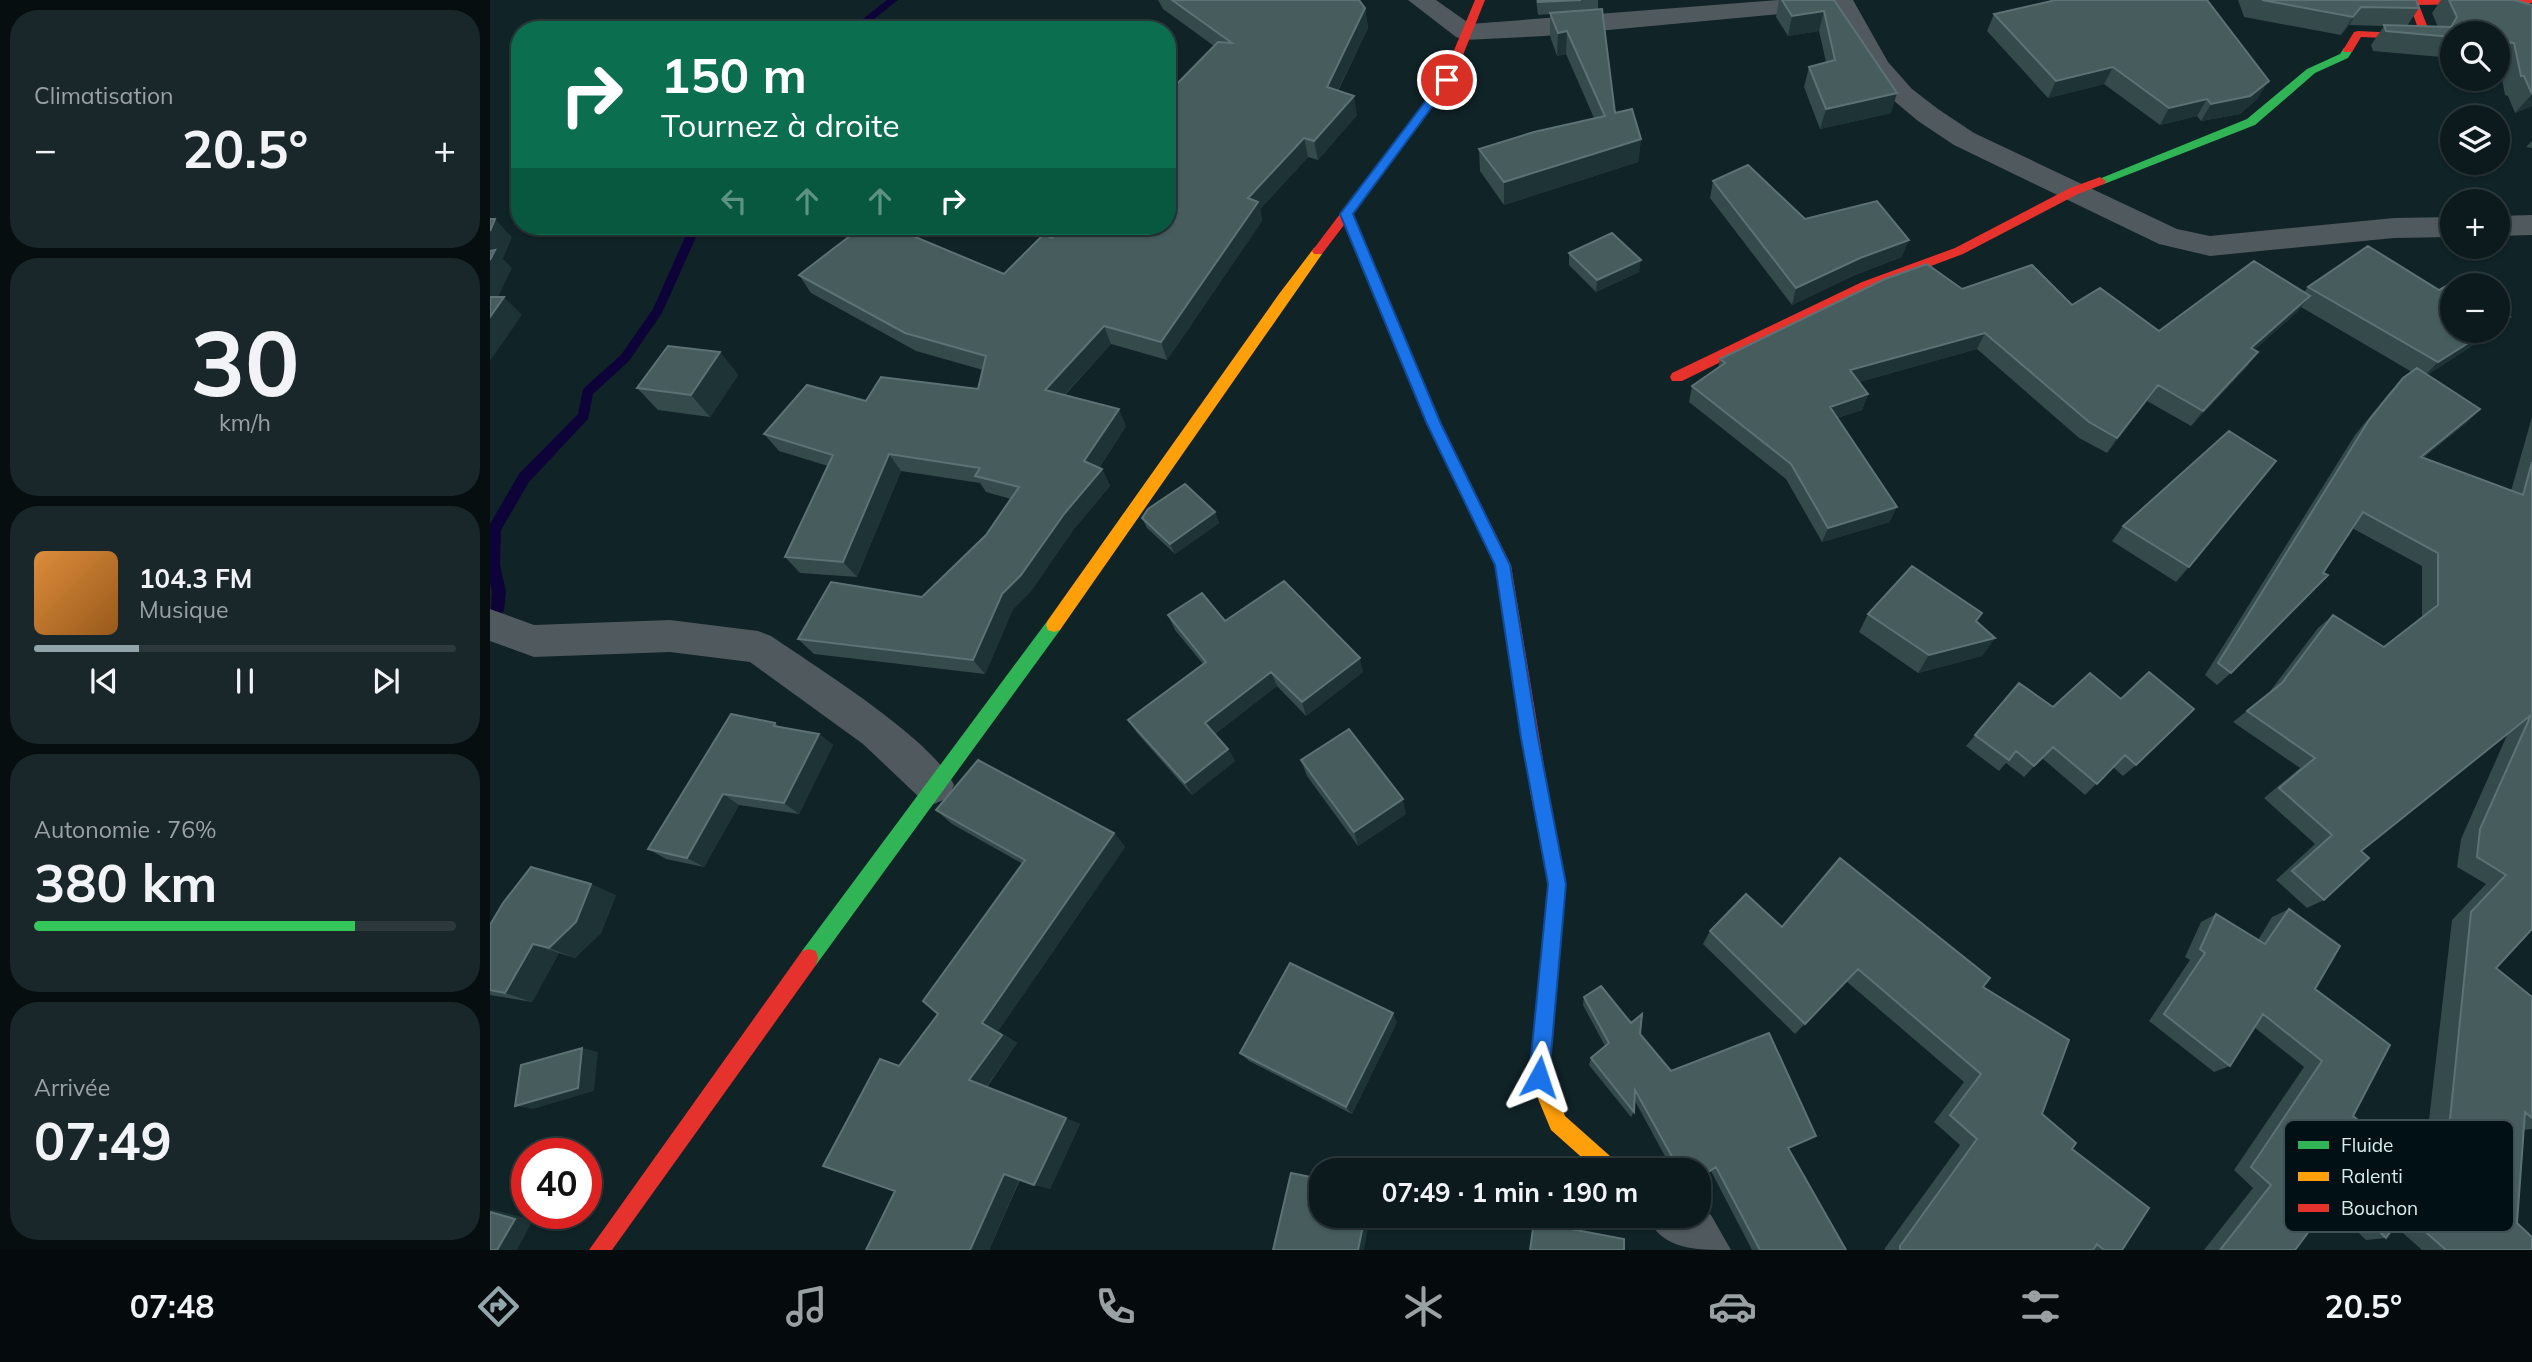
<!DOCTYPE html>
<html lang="fr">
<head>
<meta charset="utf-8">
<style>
  :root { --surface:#0c1a1d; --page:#1a272a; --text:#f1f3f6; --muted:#9aa1a4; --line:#2c383b; --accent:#91a6ab }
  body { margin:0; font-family:Mulish,sans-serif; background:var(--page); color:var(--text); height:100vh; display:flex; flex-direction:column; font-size:26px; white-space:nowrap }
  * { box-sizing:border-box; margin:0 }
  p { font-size:23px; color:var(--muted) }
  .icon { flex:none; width:38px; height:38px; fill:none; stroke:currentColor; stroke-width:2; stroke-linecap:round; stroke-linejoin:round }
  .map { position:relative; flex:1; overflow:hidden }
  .drawer { display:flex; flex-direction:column; gap:10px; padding:10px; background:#070e10; width:490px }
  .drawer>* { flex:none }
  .hud { position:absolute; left:21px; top:21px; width:665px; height:214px; border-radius:28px; box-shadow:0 2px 5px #0004,0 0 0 2px var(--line); background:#0b6e4f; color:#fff; overflow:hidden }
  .buttons { position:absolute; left:1950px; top:21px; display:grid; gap:14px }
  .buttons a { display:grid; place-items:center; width:70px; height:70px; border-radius:50%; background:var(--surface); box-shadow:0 2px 5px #0004,0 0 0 2px var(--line); font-size:35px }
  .speed { position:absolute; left:21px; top:1138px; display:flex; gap:14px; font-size:35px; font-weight:700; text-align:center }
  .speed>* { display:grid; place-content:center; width:91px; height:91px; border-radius:50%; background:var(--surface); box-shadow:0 2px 5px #0004,0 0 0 2px var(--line); line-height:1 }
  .speed .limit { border:10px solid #d22; background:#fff; color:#111 }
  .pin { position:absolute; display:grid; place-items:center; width:60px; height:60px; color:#fff; margin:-30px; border:4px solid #fff; border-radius:50%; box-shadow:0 2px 7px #0007 }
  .me { position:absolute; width:77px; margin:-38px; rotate:5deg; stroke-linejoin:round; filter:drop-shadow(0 0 5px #0008) }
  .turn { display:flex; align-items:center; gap:24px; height:147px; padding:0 35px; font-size:32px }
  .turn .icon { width:91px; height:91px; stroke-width:2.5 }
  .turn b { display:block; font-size:49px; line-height:60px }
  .lanes { display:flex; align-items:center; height:66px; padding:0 35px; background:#0003; justify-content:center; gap:35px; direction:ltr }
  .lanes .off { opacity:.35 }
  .big { font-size:52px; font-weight:700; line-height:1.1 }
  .drawer .card { flex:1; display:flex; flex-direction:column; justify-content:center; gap:10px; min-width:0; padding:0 24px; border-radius:28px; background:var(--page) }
  .drawer .dial { align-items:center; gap:0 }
  .dial b { font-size:91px; line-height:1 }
  .song { display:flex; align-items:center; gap:21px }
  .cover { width:84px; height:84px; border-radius:10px; background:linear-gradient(135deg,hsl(30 70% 55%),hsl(30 70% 35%)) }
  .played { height:7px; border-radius:4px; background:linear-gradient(90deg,var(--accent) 25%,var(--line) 25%) }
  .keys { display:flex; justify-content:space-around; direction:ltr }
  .heat { display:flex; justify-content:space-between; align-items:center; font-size:38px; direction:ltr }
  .charge { height:10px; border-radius:5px; background:linear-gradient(90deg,#34c759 76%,var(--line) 0) }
  .trip { position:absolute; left:819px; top:1158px; width:402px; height:70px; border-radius:28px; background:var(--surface); box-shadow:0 2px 5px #0004,0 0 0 2px var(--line); font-weight:700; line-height:70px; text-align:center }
  .tab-bar { display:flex; height:112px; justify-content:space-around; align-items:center; background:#050a0c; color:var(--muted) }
  .tab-bar .icon { width:49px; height:49px }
  .tab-bar .active { color:var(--accent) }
  .tab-bar b { font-size:32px; color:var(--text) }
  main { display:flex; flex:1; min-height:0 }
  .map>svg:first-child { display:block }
</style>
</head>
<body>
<main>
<section class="drawer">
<div class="card"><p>Climatisation</p>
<div class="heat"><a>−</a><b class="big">20.5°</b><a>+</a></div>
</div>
<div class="card dial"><b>30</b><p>km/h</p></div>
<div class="card">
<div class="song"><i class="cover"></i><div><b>104.3 FM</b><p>Musique</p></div></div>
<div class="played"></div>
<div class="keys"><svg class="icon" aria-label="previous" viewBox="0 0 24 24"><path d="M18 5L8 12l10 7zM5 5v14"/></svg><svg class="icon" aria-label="pause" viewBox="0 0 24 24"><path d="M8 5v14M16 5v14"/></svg><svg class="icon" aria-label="next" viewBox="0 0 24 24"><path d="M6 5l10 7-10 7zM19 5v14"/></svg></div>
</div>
<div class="card"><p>Autonomie · 76%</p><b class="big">380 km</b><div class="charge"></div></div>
<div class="card"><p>Arrivée</p><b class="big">07:49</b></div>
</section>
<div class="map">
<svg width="2042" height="1250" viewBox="0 0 2042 1250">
  <rect width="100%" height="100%" fill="#102327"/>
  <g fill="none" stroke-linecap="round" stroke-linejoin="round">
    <path fill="#0d0339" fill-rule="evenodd" d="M397 0H408L370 30H359Z
      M200 226H211L172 313 139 361 103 394 98 419 39 482 11 530 10 565 16 592 14 610 5 621 0 623 2 592 0 582V524L29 474 88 414 93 389 131 355 163 309Z"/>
    <path fill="#50595d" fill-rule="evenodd" d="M918 0H946L980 24 1288 0H1363L1398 62 1422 89 1448 109 1484 133 1687 229 1720 236 1904 218 1962 217V237L1904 238 1720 256 1669 244 1464 145 1428 121 1403 100 1380 73 1343 9 1054 36 975 40 966 37Z
      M2042 215V235L2007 236V216Z
      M0 609 44 625 180 620 268 631 281 636C326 667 443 739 464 785L458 798 444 804 430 798 373 744 260 662 180 652 44 657 0 641Z
      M1209 1207 1221 1215 1241 1250C1204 1250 1173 1250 1156 1216H1209Z"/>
    <path fill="#30b455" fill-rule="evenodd" d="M1854 48 1863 50 1858 58 1825 73 1765 125 1614 184 1610 185 1604 181 1757 119 1817 69 1850 54Z
      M564 618 570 620 572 625 570 630 326 965 319 967 312 965 310 958 312 951 558 620Z"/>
    <path fill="#ff9f0a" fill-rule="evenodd" d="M828 247 832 248V254L570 630 564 632 558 630 556 625 558 620 789 294 824 248Z
      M1049 782 1055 784 1058 790 1076 884 1059 1077 1075 1116 1129 1164 1132 1171H1107L1061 1130 1039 1077 1058 884 1040 790 1043 784Z"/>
    <path fill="#e5322d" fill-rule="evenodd" d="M985 0H995L963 80 862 214 951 424 1021 565 1058 790 1055 796 1049 798 1043 796 1040 790 1005 565 937 424 854 225 832 254H824L822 251 952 79Z
      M1918 0H2042V3L1929 5 1942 38 1941 40 1871 37 1862 52H1854L1853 50 1864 32 1868 31 1930 34Z
      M1610 177 1616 181 1614 184 1588 194 1473 254 1382 288 1192 381H1182L1180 377 1182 373 1372 282 1465 248 1580 188Z
      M319 949 326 951 328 958 326 965 122 1250H99L312 951Z"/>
  </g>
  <path fill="#344a4b" d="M668 0H869L875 8 878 28 848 91 867 115 828 160 818 157 770 209 772 221 677 360 621 344 575 395 636 426 609 468 612 469 620 486 583 530 541 591 523 609 495 674 324 654 308 639 432 597 496 535 521 499 496 492 490 483 411 471 367 577 310 573 295 557 338 466 289 451 274 434 376 401 488 389 493 370 426 351 321 293 309 275 514 274 562 238 677 226 724 46 673 9Z
    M1046 0H1108V9L1125 113 1151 139 1148 162 1014 205 990 171 989 149 1104 118 1076 54 1067 56 1060 36V14L1048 15Z
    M1289 0H1344L1401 113 1330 129 1314 87 1319 67 1336 62 1329 31 1298 36 1286 17Z
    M1748 0H1926L1929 8 1917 26 1948 27 1942 13 1951 0H2024L2042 5V106L2025 113 2018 96 2015 95 2009 62H2007V33H1962V58L1883 51 1881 45 1894 26 1859 25 1851 35 1754 17Z
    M1504 14 1768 98 1750 114 1711 121 1707 116 1670 125 1614 84 1558 98 1497 31Z
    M2042 141V148L2036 147Z
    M1223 181 1315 219 1412 257 1365 275 1302 305 1220 198Z
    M1079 253 1149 272 1106 292 1079 265Z
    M1818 287 1962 331H2005L1937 375 1990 409 1975 424 1933 458 2021 491 2042 417V929L2006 968 2042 997V1129L2033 1130 2027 1223 2042 1250H1932L1905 1226 1896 1238 1876 1240 1840 1204 1805 1250H1714L1763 1188 1744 1170 1814 1067 1764 1027 1740 1066 1724 1072 1659 1021 1700 960 1695 957 1711 922 1726 914 1768 940 1782 917 1799 909 1825 989 1863 1116 1933 1172 1962 920 1996 884 1967 867 1971 839 2018 733 1871 851 1834 900 1817 908 1786 880 1825 844 1774 798 1810 768 1743 722 1778 694 1828 628 1843 615 1893 647 1932 617V566L1862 528 1741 673 1727 685 1715 675 1865 435 1899 393 1913 378 1922 372 1811 307 1807 312 1764 350 1768 352 1756 368 1701 426 1657 401 1617 453 1589 438 1487 349 1369 382 1378 394 1372 410 1347 418 1400 522 1332 542 1296 479 1199 402 1202 386 1228 368 1230 359 1472 289 1582 305 1669 331 1814 292Z
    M230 352 248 375 220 417 168 410 147 388Z
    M725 512 729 523 685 554 657 528 652 518Z
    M1633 526 1699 567 1686 582 1622 541Z
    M1378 614 1487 622 1505 638 1492 656 1428 673 1369 632Z
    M678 615 735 621 873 672 816 716 787 686 725 734 738 749 745 761 702 795 647 733 638 720 713 664 685 630Z
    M1600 673 1646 765 1633 776 1623 767 1595 795 1552 758 1534 777 1516 763 1509 771 1476 746 1529 683 1563 707Z
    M285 723 289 727 329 734 343 745 309 814 249 805 214 867 176 859 158 849Z
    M811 760 916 814 868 846 817 776Z
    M446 810 624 833 635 847 508 1031 527 1043 497 1087 590 1124 560 1189 530 1180 499 1250 405 1191 409 1066 448 1014 533 864 462 824Z
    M126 895 111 933 85 958 69 953 42 1002 0 995V925Z
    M1292 927 1493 987 1552 1114 1582 1149 1632 1250H1395V1248L1470 1145 1444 1122 1474 1082 1356 981 1305 1034 1213 944 1220 931Z
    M1094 997 1150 1034 1181 1071 1326 1136 1299 1149 1356 1250H1262L1221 1171H1183L1145 1101 1144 1112 1141 1117 1099 1065 1101 1058 1115 1046 1093 1005Z
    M907 1022 862 1114 759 1061 750 1053Z"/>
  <path fill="#1e3335" d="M1871 7 1859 25 1851 35 1863 17Z
    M875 8 878 28 840 106 837 87Z
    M1334 11 1329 31 1298 36 1302 16Z
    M1077 31 1076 54 1067 56 1068 33Z
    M1623 67 1614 84 1558 98 1566 81Z
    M1779 81 1768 98 1750 114 1711 121 1721 104Z
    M1407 93 1401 113 1330 129 1336 109Z
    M2042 94V106L2025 113Z
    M864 96 867 115 828 160 824 141Z
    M1717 99 1707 116 1670 125 1679 108Z
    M814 138 818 157 770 209 772 221 677 360 671 342 758 198Z
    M1151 139 1148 162 1014 205V182Z
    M5 219 22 237 13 259 22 268 0 314V231Z
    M1419 240 1412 257 1365 275 1302 305 1306 288 1370 258Z
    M1151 260 1149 272 1106 292 1107 280Z
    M1820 296 1807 312 1749 364 1761 348Z
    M14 297 32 315 0 361V317Z
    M2020 317 2007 329V324Z
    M614 326 621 344 563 407 555 390Z
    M1997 331H2005L1932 378 1948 362Z
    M1495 333 1487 349 1354 386 1360 370Z
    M230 352 248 375 220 417 201 395Z
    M1768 352 1756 368 1701 426 1713 411Z
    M1668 385 1657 401 1617 453 1627 438Z
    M1378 394 1372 410 1334 422 1340 407Z
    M629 409 636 426 602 478 594 461Z
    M1990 409 1975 424 1916 471 1931 457Z
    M399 454 411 471 367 577 353 562Z
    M612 469 620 486 583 530 541 591 523 609 495 674 483 660 512 594 574 514Z
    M1407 507 1400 522 1332 542 1338 528Z
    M725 512 729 523 685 554 680 544Z
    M1505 638 1492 656 1428 673 1439 655Z
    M870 658 873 672 816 716 812 702Z
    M781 672 787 686 721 737 715 723Z
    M329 734 343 745 309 814 294 803Z
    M738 749 745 761 702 795 695 783Z
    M233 794 249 805 214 867 197 858Z
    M913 799 916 814 868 846 864 832Z
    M624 833 635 847 508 1031 527 1043 496 1087 479 1080 492 1023Z
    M101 884 126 895 111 933 85 958 59 948Z
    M43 944 69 953 42 1002 15 993Z
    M903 1013 907 1022 862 1114 856 1107Z
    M92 1048 108 1052 104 1091 43 1109 25 1106Z
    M576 1118 590 1124 560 1189 544 1185Z
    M1326 1136 1318 1141 1291 1152 1298 1148Z
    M514 1174 530 1178 499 1250H480Z
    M0 1209 43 1220 27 1250H7Z
    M875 1216H880L874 1250H868Z"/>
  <path fill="#465c5d" stroke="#5c7274" stroke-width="2" d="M682 0H869L875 8 837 87 864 96 824 141 814 138 758 198 768 202 671 342 614 326 555 390 629 409 594 461 612 469 574 514 531 575 512 594 483 660 308 639 341 582 432 597 496 535 529 487 485 476 490 468 399 454 353 562 295 557 343 455 274 434 317 385 376 401 391 377 488 389 496 356 415 333 309 275 373 226H399L514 274 554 234 562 238 573 226H677V94L728 42 742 43Z
    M1048 0H1091L1048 2Z
    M1292 0H1344L1407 93 1336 109 1319 67 1345 60 1334 11 1302 16Z
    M1566 0H1717L1779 81 1760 96 1721 104 1717 99 1679 108 1623 67 1566 81 1504 14Z
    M1772 0H1926L1929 8 1871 7 1863 17Z
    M1959 0H2024L2042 5V94L2034 76H2031L2024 43 2007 41V33H1962V37L1896 31 1894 25 1961 27 1967 17Z
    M1112 9 1125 113 1142 109 1151 139 1014 182 989 149 1044 132 1115 116 1077 31 1068 33 1060 13Z
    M1258 165 1315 219 1387 201 1419 240 1370 258 1306 288 1223 181Z
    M0 219H5L0 231Z
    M1122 233 1151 260 1107 280 1079 253Z
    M1878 246 1949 290 1965 281 1972 285H1962V331H1997L1948 362 1818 287Z
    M5 250 0 260V251Z
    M1764 261 1820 296 1761 348 1768 352 1713 411 1668 385 1627 438 1599 422 1495 333 1360 370 1378 394 1340 407 1407 507 1338 528 1301 464 1202 386 1235 363 1230 359 1395 279 1437 264 1472 289 1542 265 1582 305 1610 288 1669 331Z
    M0 297H14L0 317Z
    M2007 308 2020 317 2007 324Z
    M178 346 230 352 201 395 147 388Z
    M1927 368 1990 409 1931 457 2033 495 2042 462V929L2006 968 2042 997V1118L2035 1112 2027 1223 2042 1237V1250H1956L1914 1213 1896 1238 1849 1191 1805 1250H1730L1781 1185 1761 1167 1832 1061 1773 1014 1740 1066 1674 1014 1715 953 1710 949 1726 914 1775 944 1799 909 1850 946 1825 989 1900 1045 1863 1116 1953 1188 1981 912 2016 875 1987 857 1990 829 2041 715 1871 851 1879 858 1834 900 1802 871 1842 835 1789 788 1825 758 1757 711 1792 683 1843 615 1894 647 1948 605V553L1873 512 1833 573 1838 575 1741 673 1728 663 1879 420 1913 378Z
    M1739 431 1786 461 1699 567 1633 526Z
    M695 484 725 512 680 544 652 518 658 509Z
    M1422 566 1492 613 1486 621 1505 638 1439 655 1378 614Z
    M794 581 870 658 812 702 781 672 715 723 738 749 695 783 638 720 716 662 678 615 712 593 735 621Z
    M1659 672 1704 709 1646 765 1635 755 1607 784 1563 747 1544 766 1526 751 1519 760 1485 735 1529 683 1563 707 1600 673 1631 699Z
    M241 714 285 723 284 726 329 734 294 803 233 794 197 858 158 849Z
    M859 729 913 799 864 832 811 760Z
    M488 760 624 833 492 1023 512 1035 479 1080 576 1118 544 1185 514 1174 480 1250H376L405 1191 333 1166 390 1059 409 1066 448 1014 433 1001 535 860 446 810Z
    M1350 858 1500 978 1493 987 1579 1040 1552 1114 1586 1143 1582 1149 1659 1208 1632 1250H1614L1607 1244 1603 1250H1410V1246L1487 1139 1460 1115 1491 1074 1368 969 1315 1024 1220 931 1256 894 1292 927Z
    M41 867 101 884 86 922 59 948 43 944 15 993 0 990V925L13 903Z
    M800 963 903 1013 856 1107 750 1053Z
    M1111 986 1141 1023 1152 1014 1150 1034 1181 1071 1279 1033 1326 1136 1298 1148 1356 1250H1270L1226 1167 1209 1178V1171H1190L1145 1090 1144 1112 1101 1058 1119 1043 1094 997Z
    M92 1048 88 1088 25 1106 31 1065Z
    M801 1173 831 1179V1216H875L868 1250H783Z
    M0 1212 25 1219 7 1250H0Z
    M1044 1222 1134 1239V1250H1040Z"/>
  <path fill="#1a73e8" stroke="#114b97" stroke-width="2" d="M953 78 962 80 863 214 951 424 1020 565 1048 738 1076 884 1059 1077 1056 1084 1049 1087 1042 1084 1039 1077 1058 884 1031 738 1005 565 937 424 850 214Z"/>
  <rect x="1794" y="1120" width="230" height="112" rx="10" fill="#011014" stroke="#415257" stroke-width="2"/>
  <rect x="1808" y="1141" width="31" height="8" fill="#30b455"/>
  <rect x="1808" y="1172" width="31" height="9" fill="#ff9f0a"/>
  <rect x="1808" y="1204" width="31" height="8" fill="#e5322d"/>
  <g font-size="19" fill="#d6ecf2">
    <text x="1851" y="1152">Fluide</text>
    <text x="1851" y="1183">Ralenti</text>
    <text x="1851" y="1215">Bouchon</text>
  </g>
</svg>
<div class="buttons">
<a><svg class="icon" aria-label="search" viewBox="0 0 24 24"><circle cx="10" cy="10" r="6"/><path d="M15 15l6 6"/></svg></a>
<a><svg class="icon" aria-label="layers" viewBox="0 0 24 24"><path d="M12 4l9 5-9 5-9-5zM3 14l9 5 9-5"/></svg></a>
<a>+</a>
<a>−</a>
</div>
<div class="speed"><div class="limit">40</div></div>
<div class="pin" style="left:957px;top:80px;background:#d93025"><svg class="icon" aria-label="arrive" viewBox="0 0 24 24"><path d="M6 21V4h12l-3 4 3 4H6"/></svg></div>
<svg class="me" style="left:1049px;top:1077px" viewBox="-20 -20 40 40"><path d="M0-17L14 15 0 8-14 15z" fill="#1a73e8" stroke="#fff" stroke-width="4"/></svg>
<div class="trip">07:49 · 1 min · 190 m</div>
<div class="hud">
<div class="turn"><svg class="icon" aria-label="right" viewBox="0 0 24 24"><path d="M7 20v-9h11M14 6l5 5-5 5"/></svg><div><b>150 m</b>Tournez à droite</div></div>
<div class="lanes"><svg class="icon off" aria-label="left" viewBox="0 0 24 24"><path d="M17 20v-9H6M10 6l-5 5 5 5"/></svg><svg class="icon off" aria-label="ahead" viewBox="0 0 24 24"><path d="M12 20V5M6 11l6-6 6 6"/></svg><svg class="icon off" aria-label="ahead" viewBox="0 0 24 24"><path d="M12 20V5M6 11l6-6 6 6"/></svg><svg class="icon" aria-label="right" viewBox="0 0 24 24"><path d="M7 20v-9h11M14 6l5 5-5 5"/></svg></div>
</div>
</div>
</main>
<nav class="tab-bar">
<b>07:48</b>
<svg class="icon active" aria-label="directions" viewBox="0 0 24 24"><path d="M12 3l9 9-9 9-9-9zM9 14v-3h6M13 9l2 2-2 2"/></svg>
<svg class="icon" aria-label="music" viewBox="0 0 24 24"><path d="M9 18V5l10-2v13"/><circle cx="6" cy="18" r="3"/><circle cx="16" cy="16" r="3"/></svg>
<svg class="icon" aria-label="phone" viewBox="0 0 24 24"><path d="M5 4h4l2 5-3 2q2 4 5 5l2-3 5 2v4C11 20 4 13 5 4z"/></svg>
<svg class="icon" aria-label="climate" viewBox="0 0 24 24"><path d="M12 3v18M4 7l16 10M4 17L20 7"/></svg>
<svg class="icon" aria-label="car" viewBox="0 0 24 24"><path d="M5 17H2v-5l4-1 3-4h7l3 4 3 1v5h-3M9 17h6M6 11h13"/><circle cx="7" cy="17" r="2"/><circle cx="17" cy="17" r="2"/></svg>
<svg class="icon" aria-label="filters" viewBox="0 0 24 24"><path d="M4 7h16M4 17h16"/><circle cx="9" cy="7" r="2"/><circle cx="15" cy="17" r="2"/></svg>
<b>20.5°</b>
</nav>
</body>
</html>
